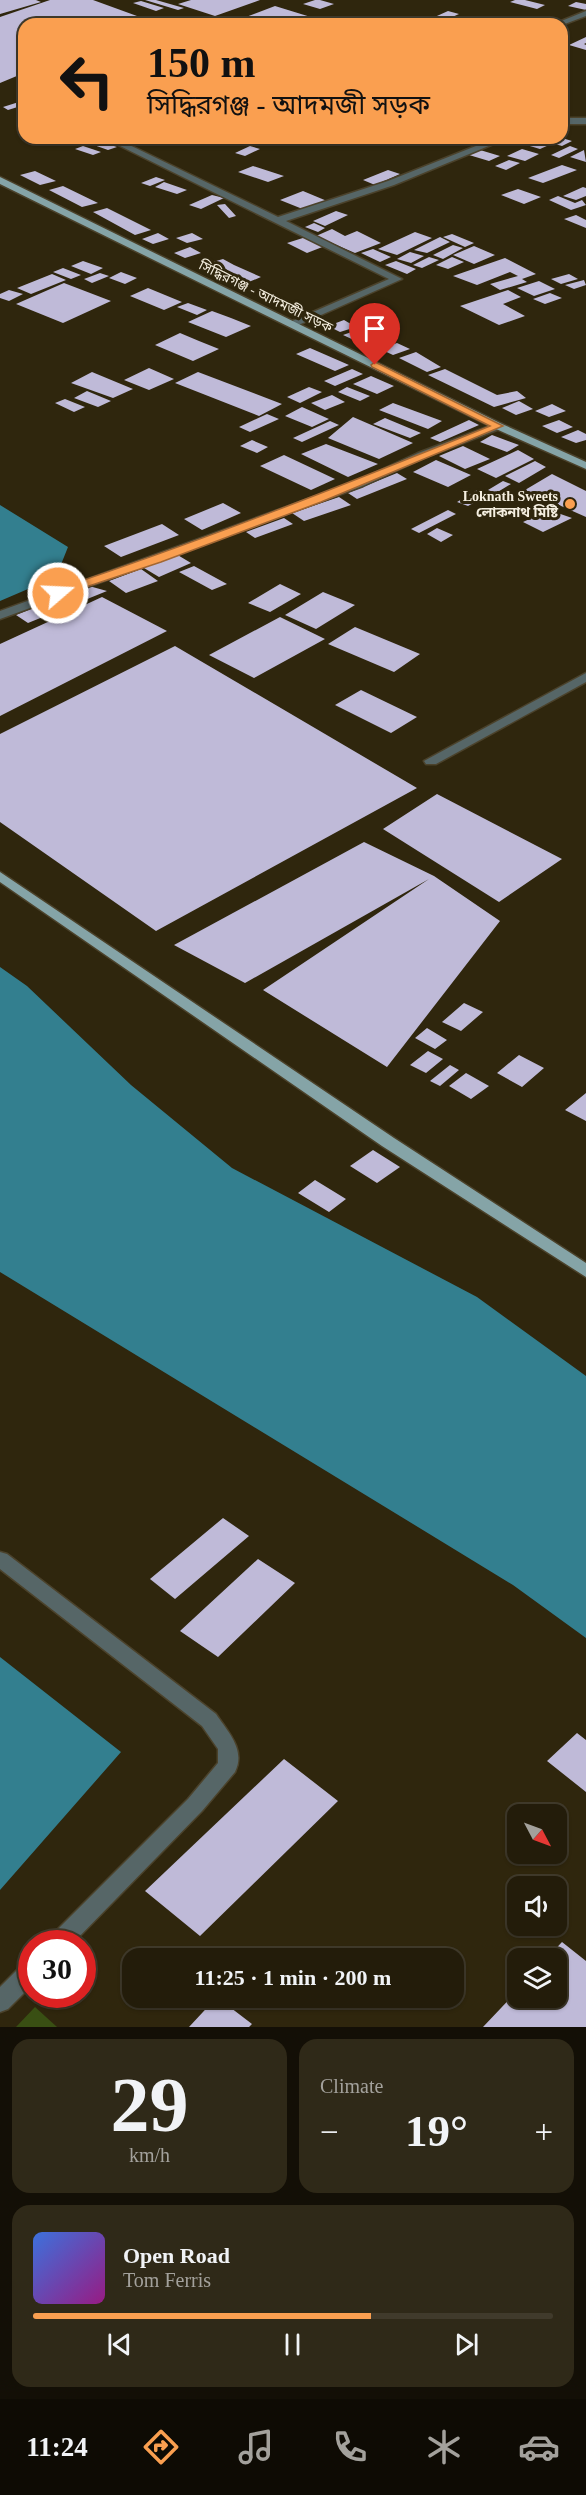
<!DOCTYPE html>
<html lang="en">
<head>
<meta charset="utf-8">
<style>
  :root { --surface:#231c0a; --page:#2f2918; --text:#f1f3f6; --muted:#a3a19c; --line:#403a2b; --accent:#fa9f50 }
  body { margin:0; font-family:"Times New Roman","Noto Sans Bengali",serif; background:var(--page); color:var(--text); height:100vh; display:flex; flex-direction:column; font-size:22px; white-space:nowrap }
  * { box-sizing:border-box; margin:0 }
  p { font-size:20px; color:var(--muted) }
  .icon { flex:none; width:33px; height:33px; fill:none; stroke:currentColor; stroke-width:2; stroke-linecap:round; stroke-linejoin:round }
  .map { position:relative; height:2027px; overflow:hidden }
  .details { display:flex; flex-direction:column; gap:12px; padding:12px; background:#130f06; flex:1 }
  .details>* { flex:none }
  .guide { position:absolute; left:18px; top:18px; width:550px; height:126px; border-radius:18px; box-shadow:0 2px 4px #0004,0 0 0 2px var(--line); background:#fa9f50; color:#111; overflow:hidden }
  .needle { width:39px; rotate:131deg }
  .controls { position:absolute; left:507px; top:1804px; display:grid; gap:12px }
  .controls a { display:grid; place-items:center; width:60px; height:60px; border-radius:12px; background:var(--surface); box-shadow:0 2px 4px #0004,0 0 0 2px var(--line); font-size:30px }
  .speed { position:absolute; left:18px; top:1930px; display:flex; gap:12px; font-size:30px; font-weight:700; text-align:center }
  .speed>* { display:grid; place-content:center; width:78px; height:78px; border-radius:50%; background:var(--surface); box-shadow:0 2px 4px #0004,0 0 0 2px var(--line); line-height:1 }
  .speed .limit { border:9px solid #d22; background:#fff; color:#111 }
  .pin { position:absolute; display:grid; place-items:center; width:51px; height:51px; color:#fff; margin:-62px -26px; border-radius:50% 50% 50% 0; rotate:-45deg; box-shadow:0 0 6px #0007 }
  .pin .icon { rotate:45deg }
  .me { position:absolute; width:66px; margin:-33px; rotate:71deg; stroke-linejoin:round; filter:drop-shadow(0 0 4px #0008) }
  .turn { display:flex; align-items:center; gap:21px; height:126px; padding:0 30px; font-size:27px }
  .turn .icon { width:78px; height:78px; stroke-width:2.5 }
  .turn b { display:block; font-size:42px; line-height:51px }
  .big { font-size:45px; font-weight:800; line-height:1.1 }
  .details .widget { flex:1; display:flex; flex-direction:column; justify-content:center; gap:9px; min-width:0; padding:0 21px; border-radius:18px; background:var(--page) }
  .details .dial { align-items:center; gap:0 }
  .dial b { font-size:78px; line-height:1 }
  .song { display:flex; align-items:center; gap:18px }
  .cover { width:72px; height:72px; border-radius:9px; background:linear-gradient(135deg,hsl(220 70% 55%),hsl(310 70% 35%)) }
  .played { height:6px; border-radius:3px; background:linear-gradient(90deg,var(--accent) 65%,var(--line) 65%) }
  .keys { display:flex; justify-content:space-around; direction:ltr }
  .heat { display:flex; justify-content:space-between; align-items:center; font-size:33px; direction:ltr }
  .details .tiles { flex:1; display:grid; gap:12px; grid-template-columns:1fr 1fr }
  .widget:last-child { grid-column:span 2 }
  .trip { position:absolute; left:122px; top:1948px; width:342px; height:60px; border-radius:18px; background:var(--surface); box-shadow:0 2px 4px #0004,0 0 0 2px var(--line); font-weight:800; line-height:60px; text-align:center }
  .tabs { display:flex; height:96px; justify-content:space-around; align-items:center; background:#0e0b04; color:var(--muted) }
  .tabs .icon { width:42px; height:42px }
  .tabs .on { color:var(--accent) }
  .tabs b { font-size:27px; color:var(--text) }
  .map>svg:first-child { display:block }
</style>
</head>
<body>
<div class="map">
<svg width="586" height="2027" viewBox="0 0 586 2027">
  <rect width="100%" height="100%" fill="#2f260d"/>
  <path fill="#394f13" d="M35 2007 57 2027H16Z"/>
  <path fill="#337f8f" d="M0 505 68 547 56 577 0 601Z
    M0 967 27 986 131 1085 232 1168 477 1297 586 1376V1638L513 1585 0 1272Z
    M0 1657 121 1752 0 1890Z"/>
  <path fill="#bfbad8" d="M0 0H36L41 2 0 14Z
    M50 0H93L159 24H24V73L0 83V17Z
    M145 0H156L184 8 178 10Z
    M191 0H260L215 16 178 4Z
    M315 0H320L334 4 320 9 303 4Z
    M515 0H525L545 5 537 9 510 2Z
    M141 1 164 8 156 11 133 3Z
    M576 2 586 4V10L568 6Z
    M275 6 314 18 298 24H227Z
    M448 11 459 14 439 23 428 20Z
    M463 19 483 20 474 24H439L446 21 454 23Z
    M586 37V43L584 44 586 45V50L569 45Z
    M22 101 24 105 8 110 3 107Z
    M556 138H562L572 141 562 146 548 142Z
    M96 140 117 147 108 150 88 143Z
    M532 140 549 145 540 149 523 144Z
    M83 146 101 152 93 155 75 149Z
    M250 146 260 149 245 156 235 153Z
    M570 146 578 149 559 158 551 155Z
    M522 149 539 154 525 161 507 156Z
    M480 150 500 156 489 161 469 155Z
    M584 150 586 162 570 157Z
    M509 160 520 163 506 170 495 166Z
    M562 165 577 170 543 183 528 178Z
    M253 166 284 176 268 182 238 172Z
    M388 170 400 174 375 185 363 180Z
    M35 171 56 181 40 185 20 175Z
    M156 177 165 180 150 186 141 183Z
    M164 182 187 190 177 194 155 187Z
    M63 186 98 203 82 207 49 190Z
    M583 187 586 188V196L576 200 563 196Z
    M518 189 541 197 524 204 501 195Z
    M303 191 327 201 305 210 280 200Z
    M212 195 224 198 201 209 189 205Z
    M558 196 575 203 582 200 586 205 571 210 549 200Z
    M225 204 236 216 229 218 217 205Z
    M107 208 151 230 135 235 93 212Z
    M336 211 348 215 325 226 313 221Z
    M576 215 586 220V228L564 219Z
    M314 223 325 228 318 232 305 227Z
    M332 229 345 236 357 231 381 243 355 253 316 236Z
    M415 232 432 238 397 255 378 249Z
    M158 233 169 239 153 244 142 239Z
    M192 233 203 239 187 243 176 238Z
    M452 234 474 243 465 247 443 237Z
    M306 237 325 246 307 253 287 243Z
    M440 237 450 242 427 253 414 250Z
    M453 245 463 248 443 259 433 255Z
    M474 246 495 255 474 264 453 255Z
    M190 247 201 253 185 258 174 253Z
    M373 249 391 257 380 262 361 253Z
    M410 252 424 256 411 263 397 259Z
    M429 257 439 260 422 268 413 265Z
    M452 257 464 262 448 269 436 265Z
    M505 258 536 274 522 279 527 282 500 290 490 284 518 276 510 272 477 285 453 276Z
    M223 259 234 265 261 277 244 284 206 264Z
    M83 261 103 268 91 274 71 266Z
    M396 261 416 269 407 274 385 265Z
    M63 268 81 275 71 279 53 272Z
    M121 272 137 278 125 284 109 278Z
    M100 273 109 276 92 283 84 279Z
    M52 274 66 280 31 294 17 288Z
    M569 274 578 279 561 284 551 279Z
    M584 280 586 285 574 289 565 285Z
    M539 281 555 289 534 296 517 288Z
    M64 283 111 301 63 323 16 304Z
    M148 288 182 302 164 310 130 296Z
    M9 290 23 294 9 301 0 298V294Z
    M508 290 521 297 503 304 525 316 499 325 460 306Z
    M550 293 562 298 545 304 533 299Z
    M188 303 207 310 197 315 177 307Z
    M212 311 231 318 251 326 226 337 188 322Z
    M344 320 356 327 340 332 328 326Z
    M360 329 372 335 356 341 343 335Z
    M180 333 199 341 219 349 193 361 155 345Z
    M380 335 392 342 376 347 363 342Z
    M397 343 410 349 393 355 380 349Z
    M310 348 349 365 335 371 296 354Z
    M416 352 441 367 427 372 399 358Z
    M149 368 174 379 149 390 124 380Z
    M352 369 363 374 335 386 324 381Z
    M445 369 497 395 517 391 526 398 494 407 428 375Z
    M92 372 133 389 113 398 71 383Z
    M198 372 282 404 259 416 175 383Z
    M371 376 394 386 377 394 353 384Z
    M309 387 322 392 300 403 287 397Z
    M347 387 370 396 360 401 338 392Z
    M87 391 111 401 98 407 74 398Z
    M332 395 345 402 325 410 311 403Z
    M65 399 85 407 74 412 55 403Z
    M519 401 533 409 516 415 502 408Z
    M393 403 442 421 428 429 379 410Z
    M552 404 566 411 549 417 535 411Z
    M302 407 329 419 312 427 285 416Z
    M267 414 279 419 250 432 239 427Z
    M353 417 413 443 379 459 328 438Z
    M385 418 421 433 410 438 373 424Z
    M469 420 479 425 440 442 430 438Z
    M559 420 573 427 557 433 542 426Z
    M330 421 339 425 302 442 293 438Z
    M578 430 586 434V440L576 443 561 437Z
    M492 435 519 445 507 452 480 442Z
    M252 440 268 447 257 453 240 446Z
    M326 444 378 464 348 477 301 454Z
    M463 446 490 459 465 469 439 456Z
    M518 450 534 459 496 478 477 469Z
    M284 455 335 479 311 490 260 466Z
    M436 460 471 475 448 487 413 472Z
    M535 461 546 467 519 483 505 476Z
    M397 473 407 479 357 499 348 493Z
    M552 474 586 491V517L525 490Z
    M503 481 511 484 496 493 488 490Z
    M479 489 490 494 468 506 457 502Z
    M339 497 351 505 304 521 292 513Z
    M223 503 241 513 202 530 184 519Z
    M448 510 456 514 419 533 411 529Z
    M549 510 572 518 543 532 523 522Z
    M284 518 293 524 255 538 246 532Z
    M162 524 179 535 121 557 104 546Z
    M437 528 453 535 441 542 427 534Z
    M176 554 191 563 159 577 144 568Z
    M194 566 227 584 212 590 179 572Z
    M141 569 158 581 126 593 109 581Z
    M280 584 301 594 270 612 248 603Z
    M89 586 107 591 28 623 16 615Z
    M323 592 355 605 316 629 285 615Z
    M102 597 167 631 0 716V644Z
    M280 617 325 639 254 678 209 655Z
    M355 627 420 654 394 672 328 644Z
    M175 646 417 788 156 931 0 822V734Z
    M361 690 417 717 391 733 335 705Z
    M437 794 562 859 499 902 383 829Z
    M364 842 434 876 500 921 387 1067 263 990 429 879 245 983 174 945Z
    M464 1003 483 1012 461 1031 442 1022Z
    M427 1028 447 1040 435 1049 415 1038Z
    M428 1051 443 1059 426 1073 410 1065Z
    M519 1055 544 1068 522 1087 497 1073Z
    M450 1065 459 1070 440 1086 430 1081Z
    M466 1073 489 1086 471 1099 449 1086Z
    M586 1093V1121L565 1110Z
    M373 1150 400 1167 377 1183 350 1166Z
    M315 1180 346 1199 329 1212 298 1193Z
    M223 1518 249 1536 175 1599 150 1579Z
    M258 1559 295 1583 218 1657 180 1631Z
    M577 1733 586 1740V1792L547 1761Z
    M284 1759 338 1801 200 1936 145 1891Z
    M562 1942 586 1961V2027H483L518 1990V1998H556V1959H546Z
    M216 1998H218L252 2024 249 2027H189Z"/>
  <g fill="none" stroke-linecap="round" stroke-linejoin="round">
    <defs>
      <path id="lane" d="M586 673V682L436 764H426L424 761Z"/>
      <path id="street" d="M586 11V16L562 25 554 24Z
        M562 118H586V124H562Z
        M104 138H115L278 217 388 181 496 138H508L394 185 286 221 402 279 294 327 290 326V322L389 279Z
        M498 423 502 424V428L426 457 363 486 0 619V611L355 482 418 453Z
        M0 1552 7 1554 216 1714C228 1732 246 1750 235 1772L202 1811 72 1944H47L50 1937 188 1799 218 1763V1749L202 1726 0 1569Z
        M32 1960V1985L8 2009 0 2012V1987L24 1963Z"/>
      <path id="primary" d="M0 177 502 424 586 462V469L494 428 0 184Z
        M0 872 394 1138 586 1263V1277L382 1146 0 882Z"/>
    </defs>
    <use href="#lane" stroke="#4b422b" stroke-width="3"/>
    <use href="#street" stroke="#4b422b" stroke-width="3"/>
    <use href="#primary" stroke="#4b422b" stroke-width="3"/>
    <use href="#lane" fill="#566667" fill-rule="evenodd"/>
    <use href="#street" fill="#566667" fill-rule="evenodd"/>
    <use href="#primary" fill="#85a4a7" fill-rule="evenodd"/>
  </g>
  <path fill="#fa9f50" stroke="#a26734" stroke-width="1.5" d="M375 362 503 426 321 502 161 562 62 595H54V590C202 541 346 484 490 426L372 367 371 365Z"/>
  <circle fill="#fa9f50" stroke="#2f260d" stroke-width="2" cx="570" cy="504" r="6"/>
  <g text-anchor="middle" stroke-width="6" stroke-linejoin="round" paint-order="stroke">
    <g font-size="14" fill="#f5efe0" stroke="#2f260d">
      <text transform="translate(266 296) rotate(26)" y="5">সিদ্ধিরগঞ্জ - আদমজী সড়ক</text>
    </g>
    <g font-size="14" font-weight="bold" fill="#f5efe0" stroke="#2f260d" text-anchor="end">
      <text x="558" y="501">Loknath Sweets<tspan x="558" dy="16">লোকনাথ মিষ্টি</tspan></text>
    </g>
  </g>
</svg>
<div class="controls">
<a><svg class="needle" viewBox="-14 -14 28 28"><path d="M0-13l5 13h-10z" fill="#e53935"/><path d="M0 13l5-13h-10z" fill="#a3a19c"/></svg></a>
<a><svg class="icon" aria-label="sound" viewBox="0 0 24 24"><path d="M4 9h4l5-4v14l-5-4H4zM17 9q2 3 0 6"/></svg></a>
<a><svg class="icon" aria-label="layers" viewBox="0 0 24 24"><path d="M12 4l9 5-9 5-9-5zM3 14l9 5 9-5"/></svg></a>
</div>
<div class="speed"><div class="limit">30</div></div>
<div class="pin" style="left:375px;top:365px;background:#d93025"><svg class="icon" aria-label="arrive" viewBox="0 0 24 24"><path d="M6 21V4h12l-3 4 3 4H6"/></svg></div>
<svg class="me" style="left:58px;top:593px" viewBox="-20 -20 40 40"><circle r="17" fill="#fa9f50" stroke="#fff" stroke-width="3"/><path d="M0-11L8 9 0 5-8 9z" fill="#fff"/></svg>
<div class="trip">11:25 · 1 min · 200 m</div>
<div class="guide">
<div class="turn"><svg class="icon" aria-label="left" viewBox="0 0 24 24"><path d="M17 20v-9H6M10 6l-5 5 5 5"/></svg><div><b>150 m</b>সিদ্ধিরগঞ্জ - আদমজী সড়ক</div></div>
</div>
</div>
<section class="details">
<div class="tiles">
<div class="widget dial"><b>29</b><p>km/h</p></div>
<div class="widget"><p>Climate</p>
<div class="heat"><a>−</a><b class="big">19°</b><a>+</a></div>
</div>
<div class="widget">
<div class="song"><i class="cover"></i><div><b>Open Road</b><p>Tom Ferris</p></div></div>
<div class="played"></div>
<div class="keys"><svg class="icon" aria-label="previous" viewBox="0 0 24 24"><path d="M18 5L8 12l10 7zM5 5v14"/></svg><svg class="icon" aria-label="pause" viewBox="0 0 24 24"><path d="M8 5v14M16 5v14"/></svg><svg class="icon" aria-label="next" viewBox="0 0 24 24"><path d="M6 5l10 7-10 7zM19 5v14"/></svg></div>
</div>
</div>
</section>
<nav class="tabs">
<b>11:24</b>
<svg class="icon on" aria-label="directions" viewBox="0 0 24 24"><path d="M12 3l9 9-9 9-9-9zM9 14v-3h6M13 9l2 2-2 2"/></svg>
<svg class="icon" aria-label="music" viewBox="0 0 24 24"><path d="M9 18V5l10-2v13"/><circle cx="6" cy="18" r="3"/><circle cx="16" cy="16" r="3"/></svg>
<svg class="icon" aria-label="phone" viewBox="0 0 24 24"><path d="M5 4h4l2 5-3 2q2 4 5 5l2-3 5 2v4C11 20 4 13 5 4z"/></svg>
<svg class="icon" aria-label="climate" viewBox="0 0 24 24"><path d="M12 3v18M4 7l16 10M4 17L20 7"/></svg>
<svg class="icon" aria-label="car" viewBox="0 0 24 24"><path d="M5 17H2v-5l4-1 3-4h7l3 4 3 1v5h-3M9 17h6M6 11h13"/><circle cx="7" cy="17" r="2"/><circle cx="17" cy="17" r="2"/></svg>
</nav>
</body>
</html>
